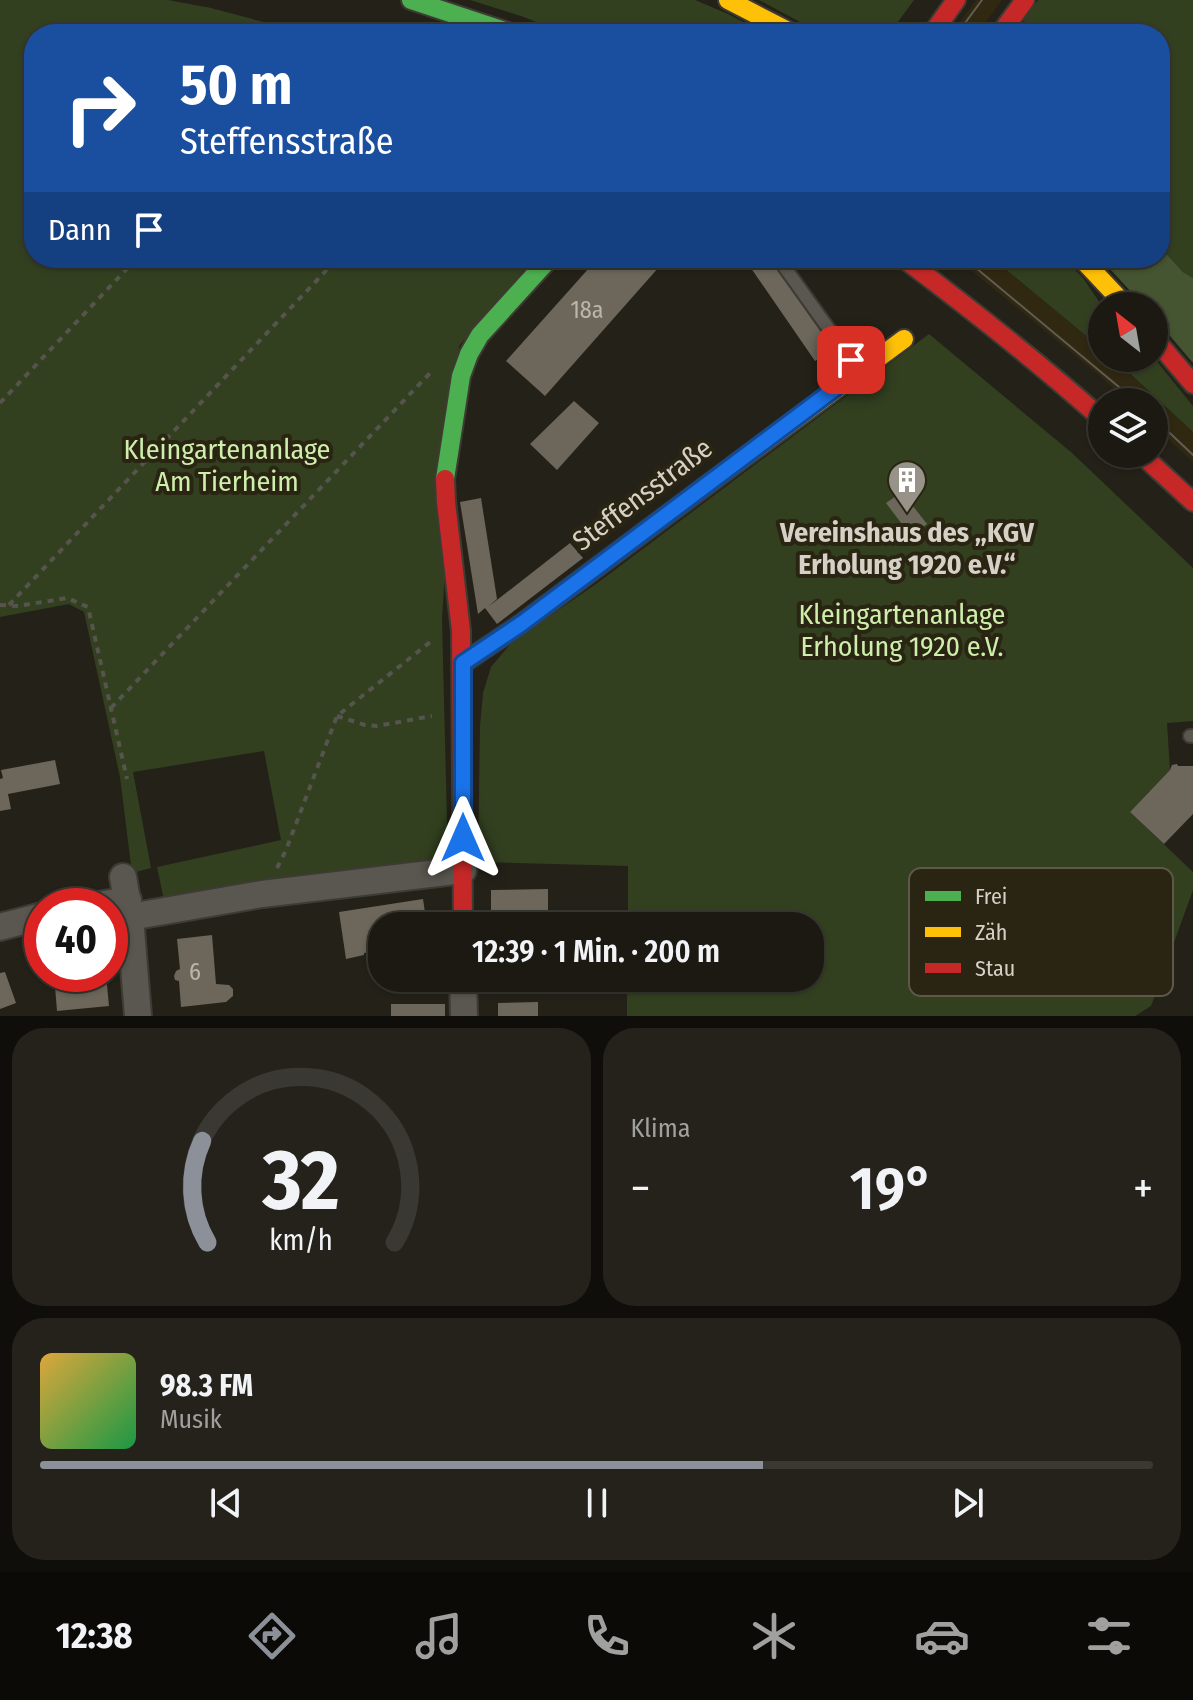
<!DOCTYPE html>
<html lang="de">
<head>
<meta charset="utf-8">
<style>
  :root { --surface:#1b1912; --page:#24221b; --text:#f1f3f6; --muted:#a0a09f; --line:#393832; --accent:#8c9099 }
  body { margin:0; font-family:"Fira Sans Condensed",sans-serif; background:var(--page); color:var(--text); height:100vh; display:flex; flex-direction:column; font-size:30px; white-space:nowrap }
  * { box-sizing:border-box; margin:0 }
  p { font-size:26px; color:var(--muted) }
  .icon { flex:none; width:44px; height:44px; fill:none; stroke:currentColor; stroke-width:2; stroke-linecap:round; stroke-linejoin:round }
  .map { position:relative; height:1016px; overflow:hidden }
  .details { display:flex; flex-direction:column; gap:12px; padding:12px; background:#0f0e0a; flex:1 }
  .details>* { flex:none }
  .hud { position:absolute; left:24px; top:24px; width:1146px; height:244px; border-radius:32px; box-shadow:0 2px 6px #0004,0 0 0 2px var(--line); background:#1a4fa0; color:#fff; overflow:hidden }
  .needle { width:52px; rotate:329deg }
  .buttons { position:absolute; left:1088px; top:292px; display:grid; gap:16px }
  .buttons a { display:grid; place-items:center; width:80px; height:80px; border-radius:50%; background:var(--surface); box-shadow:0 2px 6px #0004,0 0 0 2px var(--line); font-size:40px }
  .speed { position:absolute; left:24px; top:888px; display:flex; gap:16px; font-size:40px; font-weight:700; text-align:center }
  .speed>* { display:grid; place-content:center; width:104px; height:104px; border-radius:50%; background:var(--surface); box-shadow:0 2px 6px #0004,0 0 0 2px var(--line); line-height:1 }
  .speed .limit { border:12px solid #d22; background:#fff; color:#111 }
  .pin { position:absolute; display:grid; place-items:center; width:68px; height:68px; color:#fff; margin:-34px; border-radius:16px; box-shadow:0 4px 12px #0006 }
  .me { position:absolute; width:88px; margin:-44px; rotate:0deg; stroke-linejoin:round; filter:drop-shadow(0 0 6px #0008) }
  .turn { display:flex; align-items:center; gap:28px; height:168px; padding:0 24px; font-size:36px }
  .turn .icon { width:104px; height:104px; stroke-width:2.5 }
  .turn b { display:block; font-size:56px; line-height:68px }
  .then { display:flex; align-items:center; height:76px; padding:0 24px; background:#0003; gap:16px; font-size:30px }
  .big { font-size:60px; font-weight:600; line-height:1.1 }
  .details .card { flex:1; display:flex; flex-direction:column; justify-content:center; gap:12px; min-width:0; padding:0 28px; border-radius:32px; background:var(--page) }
  .details .dial { align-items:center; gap:0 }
  .dial svg { height:208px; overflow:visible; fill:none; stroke:var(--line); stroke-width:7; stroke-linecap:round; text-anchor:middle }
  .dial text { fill:var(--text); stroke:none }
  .song { display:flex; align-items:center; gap:24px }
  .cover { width:96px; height:96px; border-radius:12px; background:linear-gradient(135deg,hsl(40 70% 55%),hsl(140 70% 35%)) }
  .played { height:8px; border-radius:4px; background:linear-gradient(90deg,var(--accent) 65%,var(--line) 65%) }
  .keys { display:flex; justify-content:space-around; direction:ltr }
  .heat { display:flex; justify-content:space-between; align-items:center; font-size:44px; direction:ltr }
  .details .tiles { flex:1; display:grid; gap:12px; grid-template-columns:1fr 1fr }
  .card:last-child { grid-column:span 2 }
  .trip { position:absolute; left:368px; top:912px; width:456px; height:80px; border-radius:32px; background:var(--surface); box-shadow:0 2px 6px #0004,0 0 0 2px var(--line); font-weight:600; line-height:80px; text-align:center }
  .tab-bar { display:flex; height:128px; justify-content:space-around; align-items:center; background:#0b0a07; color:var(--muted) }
  .tab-bar .icon { width:56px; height:56px }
  .tab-bar .current { color:var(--accent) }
  .tab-bar b { font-size:36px; color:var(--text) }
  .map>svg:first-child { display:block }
</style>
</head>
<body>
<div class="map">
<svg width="1193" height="1016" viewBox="0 0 1193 1016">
  <rect width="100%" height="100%" fill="#242118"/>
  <path fill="#302811" d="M976 0H1002L977 34H951Z
    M956 258H992L1102 349V358L1113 359 1193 432V462L1154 426V402H1128L1099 375Z"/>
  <path fill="#324020" d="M0 0H168L211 8 309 34H34V258H534L459 346 442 619 448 864 165 905 157 867 281 840 264 751 133 772 151 868 132 873 120 777 84 612 69 604 0 617Z
    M470 0H695L728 14 766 34H565L524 17Z
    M759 0H914L889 34H822Z
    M1038 0H1193V278L1183 272 1160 247V34H1047L1023 21Z
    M992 258H1063L1083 278 1102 306V349Z
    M929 334 1072 453 1193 568V721L1167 723 1170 770 1130 812 1193 872V890L1151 1006 1135 1016H627V978H810V926H628V866L478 862 480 726 483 693 491 667 512 642 596 584Z
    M1113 358H1154L1193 406V432Z"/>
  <path fill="#455431" d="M1160 247 1183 272 1193 278V363L1154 317V306H1144L1100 258H1160Z"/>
  <path fill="#6c675a" d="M598 258H667L545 396 506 361Z
    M744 258H769L833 349 815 361Z
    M574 401 599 423 557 470 530 444Z
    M902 492 927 524 911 536 886 503Z
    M481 498 497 599 488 607 570 543 583 558 497 624 485 608 478 614 460 502Z
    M55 760 60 784 8 794 11 809 0 811V779L3 778 1 770Z
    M1177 764 1178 766H1193V814L1164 844 1130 812 1170 770 1172 765Z
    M548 889V926H491V890Z
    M423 899 427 926H382V951L364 953V955L346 959 339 912Z
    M212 935 216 984 229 985 233 989V996L226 1002 181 1007 179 981 175 980 174 976 176 971 180 969 177 939Z
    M5 972 16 1003 0 1009V973Z
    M54 974H106L109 1006 57 1011Z
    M538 1002V1016H498V1003Z
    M391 1004H445V1016H391Z"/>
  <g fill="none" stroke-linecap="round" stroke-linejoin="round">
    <defs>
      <path id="lane" d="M778 258 851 360 856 369
        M1190 736H1193"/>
      <path id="street" d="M123 877 130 917 138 1016
        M93 906 128 900
        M130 917 262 894 463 870
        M0 927 42 916
        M463 978 464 1016"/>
      <path id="fast" d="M411 0 514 34
        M445 479 461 376 469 354 480 335 550 258
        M463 663 521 624 738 462"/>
      <path id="slow" d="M728 0 794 34
        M1081 258 1126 306
        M738 462 904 339"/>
      <path id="jam" d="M932 34 956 0
        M1000 34 1025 0
        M903 258C971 309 1038 362 1102 419
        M1154 338 1193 384
        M1141 454 1193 502
        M445 479 446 502 461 631 463 926"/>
    </defs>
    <use href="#lane" stroke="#3d3b33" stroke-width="16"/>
    <use href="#street" stroke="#3d3b33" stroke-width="30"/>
    <use href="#fast" stroke="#3d3b33" stroke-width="22"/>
    <use href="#slow" stroke="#3d3b33" stroke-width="22"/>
    <use href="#jam" stroke="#3d3b33" stroke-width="22"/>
    <path stroke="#56544d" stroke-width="4" stroke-dasharray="6 6" stroke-linecap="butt" d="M0 403 137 258
      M0 605 18 606 67 598 88 607 127 779
      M9 605 338 258
      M111 708 432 371
      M337 716 365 725 377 726 432 716
      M277 868 286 850 337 716 434 639"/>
    <use href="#lane" stroke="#59574f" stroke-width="12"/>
    <use href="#street" stroke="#59574f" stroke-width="26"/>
    <use href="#fast" stroke="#4caf50" stroke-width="18"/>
    <use href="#slow" stroke="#ffc107" stroke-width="18"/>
    <use href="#jam" stroke="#c62828" stroke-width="18"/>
    <path stroke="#605d56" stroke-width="2" d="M957 34 982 0
      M964 258 1137 402
      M1154 418 1193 455"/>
  </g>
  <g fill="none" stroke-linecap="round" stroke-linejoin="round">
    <defs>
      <path id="route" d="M463 838V663L521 624 857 372 851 360"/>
    </defs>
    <use href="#route" stroke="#114b97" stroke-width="20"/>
    <use href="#route" stroke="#1a73e8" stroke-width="14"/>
  </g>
  <defs>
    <symbol id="building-pin" viewBox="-11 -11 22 30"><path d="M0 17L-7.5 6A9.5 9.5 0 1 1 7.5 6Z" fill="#979389" stroke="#2a2412"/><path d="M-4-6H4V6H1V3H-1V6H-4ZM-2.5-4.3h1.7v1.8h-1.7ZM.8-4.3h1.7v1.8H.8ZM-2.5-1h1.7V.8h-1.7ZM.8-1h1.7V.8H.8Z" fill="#fff"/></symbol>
  </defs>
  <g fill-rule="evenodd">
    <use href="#building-pin" x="885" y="458" width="44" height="60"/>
  </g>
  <g text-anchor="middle" stroke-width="8" stroke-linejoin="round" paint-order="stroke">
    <g font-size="24" fill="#bbb6ab">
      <text x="587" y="318">18a</text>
      <text x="195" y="980">6</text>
    </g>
    <g font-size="28" fill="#ceefac" stroke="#2a2412">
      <text x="227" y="459">Kleingartenanlage<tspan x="227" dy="32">Am Tierheim</tspan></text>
      <text x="902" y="624">Kleingartenanlage<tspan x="902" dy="32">Erholung 1920 e.V.</tspan></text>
    </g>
    <g font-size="28" fill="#d5d1c6" stroke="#2a2412">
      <text transform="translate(642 494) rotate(-37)" y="10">Steffensstraße</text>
    </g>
    <g font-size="28" font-weight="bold" fill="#d5d1c6" stroke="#2a2412">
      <text x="907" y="542">Vereinshaus des „KGV<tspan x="907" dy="32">Erholung 1920 e.V.“</tspan></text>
    </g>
  </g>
  <rect x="909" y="868" width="264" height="128" rx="12" fill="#2a2412" stroke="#5d5848" stroke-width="2"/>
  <rect x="925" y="891" width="36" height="10" fill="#4caf50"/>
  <rect x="925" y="927" width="36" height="10" fill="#ffc107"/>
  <rect x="925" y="963" width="36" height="10" fill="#c62828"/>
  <g font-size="22" fill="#d5d1c6">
    <text x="975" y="904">Frei</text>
    <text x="975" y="940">Zäh</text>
    <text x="975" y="976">Stau</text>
  </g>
</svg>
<div class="buttons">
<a><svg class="needle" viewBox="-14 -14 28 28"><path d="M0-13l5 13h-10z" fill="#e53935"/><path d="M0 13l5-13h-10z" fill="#a0a09f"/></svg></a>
<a><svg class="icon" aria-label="layers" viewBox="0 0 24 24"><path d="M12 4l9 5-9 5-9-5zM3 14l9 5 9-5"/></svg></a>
</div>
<div class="speed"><div class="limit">40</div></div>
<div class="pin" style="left:851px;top:360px;background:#d93025"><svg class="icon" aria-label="arrive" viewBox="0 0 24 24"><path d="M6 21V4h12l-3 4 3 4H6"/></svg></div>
<svg class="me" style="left:463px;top:838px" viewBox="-20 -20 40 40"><path d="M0-17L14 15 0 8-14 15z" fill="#1a73e8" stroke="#fff" stroke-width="4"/></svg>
<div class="trip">12:39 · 1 Min. · 200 m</div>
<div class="hud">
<div class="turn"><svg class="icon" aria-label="right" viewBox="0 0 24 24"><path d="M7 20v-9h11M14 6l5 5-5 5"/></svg><div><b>50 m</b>Steffensstraße</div></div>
<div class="then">Dann<svg class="icon" aria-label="arrive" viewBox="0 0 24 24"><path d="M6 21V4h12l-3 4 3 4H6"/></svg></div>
</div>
</div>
<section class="details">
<div class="tiles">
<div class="card dial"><svg viewBox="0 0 100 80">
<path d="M14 69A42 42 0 1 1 86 69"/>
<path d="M14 69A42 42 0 0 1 12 30" stroke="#8c9099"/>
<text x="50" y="56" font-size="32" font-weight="700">32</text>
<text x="50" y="72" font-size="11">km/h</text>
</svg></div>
<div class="card"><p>Klima</p>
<div class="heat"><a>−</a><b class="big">19°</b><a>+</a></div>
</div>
<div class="card">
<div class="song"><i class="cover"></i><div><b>98.3 FM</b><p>Musik</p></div></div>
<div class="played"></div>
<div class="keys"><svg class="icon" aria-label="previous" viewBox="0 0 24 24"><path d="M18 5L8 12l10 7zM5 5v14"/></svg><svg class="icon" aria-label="pause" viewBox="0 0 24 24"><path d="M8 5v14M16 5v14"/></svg><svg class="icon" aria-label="next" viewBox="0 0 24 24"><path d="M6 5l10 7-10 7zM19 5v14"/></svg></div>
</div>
</div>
</section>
<nav class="tab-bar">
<b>12:38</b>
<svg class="icon current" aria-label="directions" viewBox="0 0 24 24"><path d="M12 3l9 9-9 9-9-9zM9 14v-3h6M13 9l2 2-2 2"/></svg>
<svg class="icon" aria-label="music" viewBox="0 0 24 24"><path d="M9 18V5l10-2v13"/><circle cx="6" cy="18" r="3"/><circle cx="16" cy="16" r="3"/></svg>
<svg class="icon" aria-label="phone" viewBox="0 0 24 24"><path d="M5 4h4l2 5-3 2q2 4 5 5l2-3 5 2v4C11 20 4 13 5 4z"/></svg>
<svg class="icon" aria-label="climate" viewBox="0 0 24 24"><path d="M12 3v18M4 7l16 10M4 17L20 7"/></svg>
<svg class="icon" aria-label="car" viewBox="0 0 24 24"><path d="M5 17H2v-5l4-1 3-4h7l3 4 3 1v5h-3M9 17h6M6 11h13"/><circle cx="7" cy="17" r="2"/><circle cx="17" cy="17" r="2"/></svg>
<svg class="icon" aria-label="filters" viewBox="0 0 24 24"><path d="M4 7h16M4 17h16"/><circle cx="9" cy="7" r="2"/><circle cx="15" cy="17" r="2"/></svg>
</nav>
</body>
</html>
